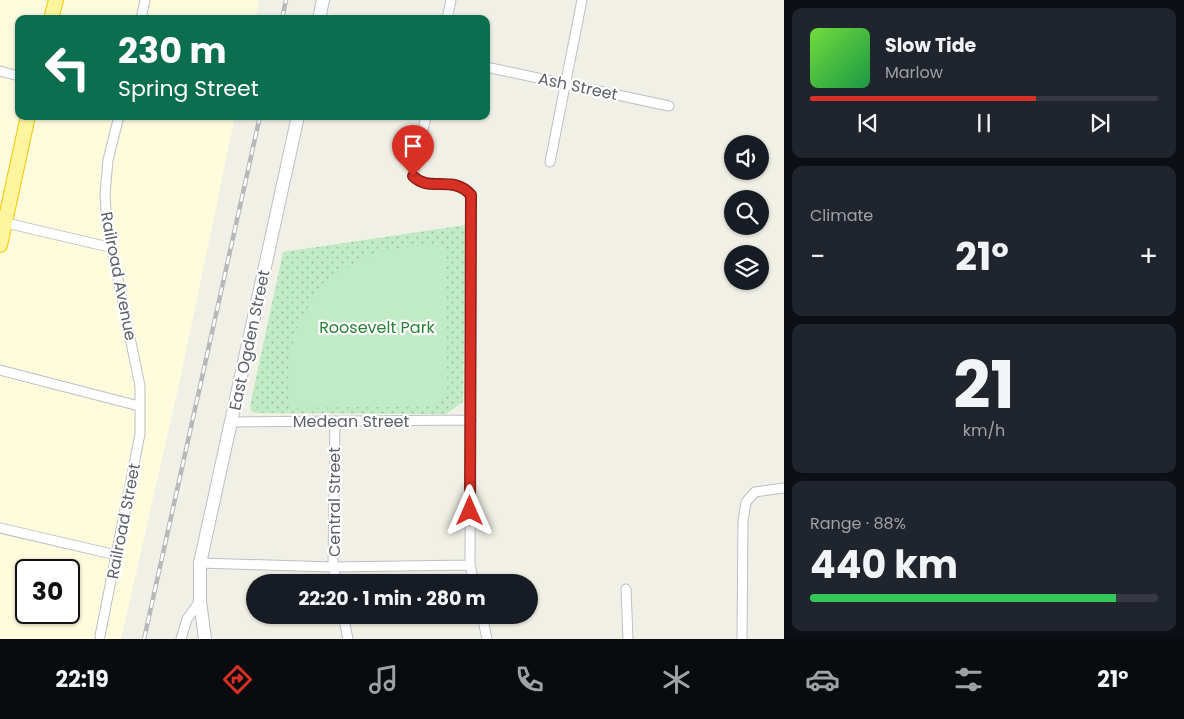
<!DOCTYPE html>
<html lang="en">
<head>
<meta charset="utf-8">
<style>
  :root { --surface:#171b24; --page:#20242c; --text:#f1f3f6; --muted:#9ea1a6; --line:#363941; --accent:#d93025 }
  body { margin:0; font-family:Poppins,sans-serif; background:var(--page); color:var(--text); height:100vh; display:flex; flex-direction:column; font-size:19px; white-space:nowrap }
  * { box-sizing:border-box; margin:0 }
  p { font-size:16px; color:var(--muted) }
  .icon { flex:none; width:28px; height:28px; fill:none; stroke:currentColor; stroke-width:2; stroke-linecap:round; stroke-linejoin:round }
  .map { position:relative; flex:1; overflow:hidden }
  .drawer { display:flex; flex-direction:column; gap:8px; padding:8px; background:#0d0f14; width:400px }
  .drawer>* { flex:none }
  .hud { position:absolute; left:15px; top:15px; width:475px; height:105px; border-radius:10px; box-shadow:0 1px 4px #0004; background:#0b6e4f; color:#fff; overflow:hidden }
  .buttons { position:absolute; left:724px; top:135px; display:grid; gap:10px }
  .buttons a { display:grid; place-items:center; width:45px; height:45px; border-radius:50%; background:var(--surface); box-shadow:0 1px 4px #0004; font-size:25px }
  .speed { position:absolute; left:15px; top:559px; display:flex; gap:10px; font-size:25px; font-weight:700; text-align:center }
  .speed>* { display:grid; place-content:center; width:65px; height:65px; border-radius:50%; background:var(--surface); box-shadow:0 1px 4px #0004; line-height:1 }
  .speed .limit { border:2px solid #111; border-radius:8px; background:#fff; color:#111 }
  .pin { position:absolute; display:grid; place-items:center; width:42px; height:42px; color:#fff; margin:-51px -21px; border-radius:50% 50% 50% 0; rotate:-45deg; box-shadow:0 0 5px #0007 }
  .pin .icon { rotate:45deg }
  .me { position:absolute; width:55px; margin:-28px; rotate:0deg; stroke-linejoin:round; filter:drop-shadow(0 0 4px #0008) }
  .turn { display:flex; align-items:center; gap:18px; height:105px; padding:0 20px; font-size:22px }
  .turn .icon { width:65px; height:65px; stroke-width:2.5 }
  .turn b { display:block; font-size:35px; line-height:42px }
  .big { font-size:38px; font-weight:700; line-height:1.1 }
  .drawer .tile { flex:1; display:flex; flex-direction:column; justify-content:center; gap:8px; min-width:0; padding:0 18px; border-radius:10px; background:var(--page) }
  .drawer .dial { align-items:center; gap:0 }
  .dial b { font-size:65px; line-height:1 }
  .song { display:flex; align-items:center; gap:15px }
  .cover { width:60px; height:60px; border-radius:8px; background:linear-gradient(135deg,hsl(100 70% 55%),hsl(140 70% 35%)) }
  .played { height:5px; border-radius:2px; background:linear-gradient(90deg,var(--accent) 65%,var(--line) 65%) }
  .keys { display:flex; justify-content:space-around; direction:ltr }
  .heat { display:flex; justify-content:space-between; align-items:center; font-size:28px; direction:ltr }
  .charge { height:8px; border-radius:4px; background:linear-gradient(90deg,#34c759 88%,var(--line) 0) }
  .trip { position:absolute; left:246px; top:574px; width:292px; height:50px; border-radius:25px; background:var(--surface); box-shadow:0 1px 4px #0004; font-weight:700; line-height:50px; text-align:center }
  .tab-bar { display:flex; height:80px; justify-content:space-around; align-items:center; background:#090b0e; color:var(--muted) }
  .tab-bar .icon { width:35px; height:35px }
  .tab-bar .on { color:var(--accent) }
  .tab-bar b { font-size:22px; color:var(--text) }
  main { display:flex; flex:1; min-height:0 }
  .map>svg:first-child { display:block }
</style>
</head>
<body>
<main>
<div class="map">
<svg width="784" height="639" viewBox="0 0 784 639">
  <defs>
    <pattern id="park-dots" width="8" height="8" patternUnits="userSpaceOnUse" patternTransform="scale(1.25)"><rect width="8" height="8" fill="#c0ebc5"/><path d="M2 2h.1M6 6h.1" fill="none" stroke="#9fc2a4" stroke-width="1.8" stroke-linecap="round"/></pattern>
  </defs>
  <rect width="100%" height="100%" fill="#f1f0e6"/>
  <path fill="#fffbdd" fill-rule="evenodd" d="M0 0H259L255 19H19V116H235L180 380 121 639H0ZM26 570H69V612H26Z"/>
  <path fill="url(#park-dots)" d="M466 225 463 402 446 414 256 413 251 411 250 406 283 252Z"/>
  <path fill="#c0ebc5" d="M446 247 447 394 435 406 289 408C288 389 287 370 291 351 301 298 346 254 400 248 415 246 431 247 446 247Z"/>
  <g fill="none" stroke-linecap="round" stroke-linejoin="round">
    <defs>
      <path id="minor" d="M141 19 145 0
        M447 19 451 0
        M486 67 669 106
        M0 71 19 76
        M426 116 413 176C429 193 453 174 471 195L470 565 474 582
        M550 162 582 0
        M2 222 113 248
        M0 370 139 406
        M335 421 333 567 337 582
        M231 422 471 420
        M0 528 116 555
        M200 563 333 567 470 565
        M626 589 628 639
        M343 615 348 639
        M482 615 487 639
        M100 636 140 434V386L107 226 105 194 108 160 119 116
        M181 639 187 619 200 601
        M742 639 743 521 746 502 755 492 784 488"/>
      <path id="secondary" d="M319 19 323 0
        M205 639 200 601V563L298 116"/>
      <path id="trunk" d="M51 19 56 0
        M0 245 28 116"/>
    </defs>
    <use href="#minor" stroke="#bdbfc6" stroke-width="11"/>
    <use href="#secondary" stroke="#bbbec5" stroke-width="14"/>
    <use href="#trunk" stroke="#f7c500" stroke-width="16"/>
    <use href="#minor" stroke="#fff" stroke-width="9"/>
    <use href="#secondary" stroke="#fff" stroke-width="12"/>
    <use href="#trunk" stroke="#fff59e" stroke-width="14"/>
    <defs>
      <path id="rail" d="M282 19 286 0
        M144 639 260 116"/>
    </defs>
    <use href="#rail" stroke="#b7b8b9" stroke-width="4.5"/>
    <use href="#rail" stroke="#fff" stroke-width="2.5" stroke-dasharray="8" stroke-linecap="butt"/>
  </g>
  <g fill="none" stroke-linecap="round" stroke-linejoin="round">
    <defs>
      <path id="route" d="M413 176C429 193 453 174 471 195L470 511"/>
    </defs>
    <use href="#route" stroke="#8d1f18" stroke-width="12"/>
    <use href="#route" stroke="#d93025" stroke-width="9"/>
  </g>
  <g text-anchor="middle" stroke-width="4.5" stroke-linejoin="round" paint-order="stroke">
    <g font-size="16" fill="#5d6168" stroke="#fff">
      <text transform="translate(578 86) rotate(12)" y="6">Ash Street</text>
      <text transform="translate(119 276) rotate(79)" y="6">Railroad Avenue</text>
      <text transform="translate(249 340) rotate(-78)" y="6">East Ogden Street</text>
      <text x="351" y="427">Medean Street</text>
      <text transform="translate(334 502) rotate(-90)" y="6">Central Street</text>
      <text transform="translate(123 521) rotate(-79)" y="6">Railroad Street</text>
    </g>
    <g font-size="16" fill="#2a8138" stroke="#fff">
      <text x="377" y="333">Roosevelt Park</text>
    </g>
  </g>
</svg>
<div class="buttons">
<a><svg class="icon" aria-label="sound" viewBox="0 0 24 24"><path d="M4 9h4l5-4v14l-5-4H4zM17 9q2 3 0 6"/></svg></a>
<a><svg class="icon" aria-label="search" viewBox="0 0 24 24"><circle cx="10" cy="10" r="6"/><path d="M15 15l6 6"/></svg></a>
<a><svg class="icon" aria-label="layers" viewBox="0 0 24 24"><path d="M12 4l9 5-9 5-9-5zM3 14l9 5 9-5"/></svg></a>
</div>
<div class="speed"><div class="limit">30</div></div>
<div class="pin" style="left:413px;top:176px;background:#d93025"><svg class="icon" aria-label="arrive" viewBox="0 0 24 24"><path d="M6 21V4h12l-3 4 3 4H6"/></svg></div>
<svg class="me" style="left:470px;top:511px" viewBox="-20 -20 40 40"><path d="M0-17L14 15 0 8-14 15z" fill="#d93025" stroke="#fff" stroke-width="4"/></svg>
<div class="trip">22:20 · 1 min · 280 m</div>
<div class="hud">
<div class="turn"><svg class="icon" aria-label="left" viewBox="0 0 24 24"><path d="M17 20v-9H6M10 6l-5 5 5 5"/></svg><div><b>230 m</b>Spring Street</div></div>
</div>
</div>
<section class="drawer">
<div class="tile">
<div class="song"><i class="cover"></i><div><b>Slow Tide</b><p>Marlow</p></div></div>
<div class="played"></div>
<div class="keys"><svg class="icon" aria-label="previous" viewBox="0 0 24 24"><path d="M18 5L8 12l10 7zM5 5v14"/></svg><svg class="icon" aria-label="pause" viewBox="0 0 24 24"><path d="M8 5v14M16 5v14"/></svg><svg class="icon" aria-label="next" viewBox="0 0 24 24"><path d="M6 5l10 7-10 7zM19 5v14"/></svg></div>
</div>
<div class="tile"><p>Climate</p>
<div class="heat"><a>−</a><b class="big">21°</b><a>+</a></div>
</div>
<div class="tile dial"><b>21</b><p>km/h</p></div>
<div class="tile"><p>Range · 88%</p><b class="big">440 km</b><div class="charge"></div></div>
</section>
</main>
<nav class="tab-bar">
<b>22:19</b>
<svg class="icon on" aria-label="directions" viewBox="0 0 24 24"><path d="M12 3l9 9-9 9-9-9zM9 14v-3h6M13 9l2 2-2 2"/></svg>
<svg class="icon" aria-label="music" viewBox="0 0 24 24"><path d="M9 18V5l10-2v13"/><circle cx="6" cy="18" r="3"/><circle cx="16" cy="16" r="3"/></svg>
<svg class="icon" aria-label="phone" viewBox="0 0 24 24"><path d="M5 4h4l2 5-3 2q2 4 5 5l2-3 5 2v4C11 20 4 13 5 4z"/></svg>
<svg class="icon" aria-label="climate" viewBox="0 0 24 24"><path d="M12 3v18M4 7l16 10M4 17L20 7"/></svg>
<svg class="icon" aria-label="car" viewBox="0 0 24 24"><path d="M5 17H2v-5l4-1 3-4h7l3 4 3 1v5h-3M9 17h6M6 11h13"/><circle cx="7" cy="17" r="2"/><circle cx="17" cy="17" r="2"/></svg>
<svg class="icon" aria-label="filters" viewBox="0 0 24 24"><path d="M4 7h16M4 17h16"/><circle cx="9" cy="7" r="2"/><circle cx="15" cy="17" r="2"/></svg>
<b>21°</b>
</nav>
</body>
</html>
